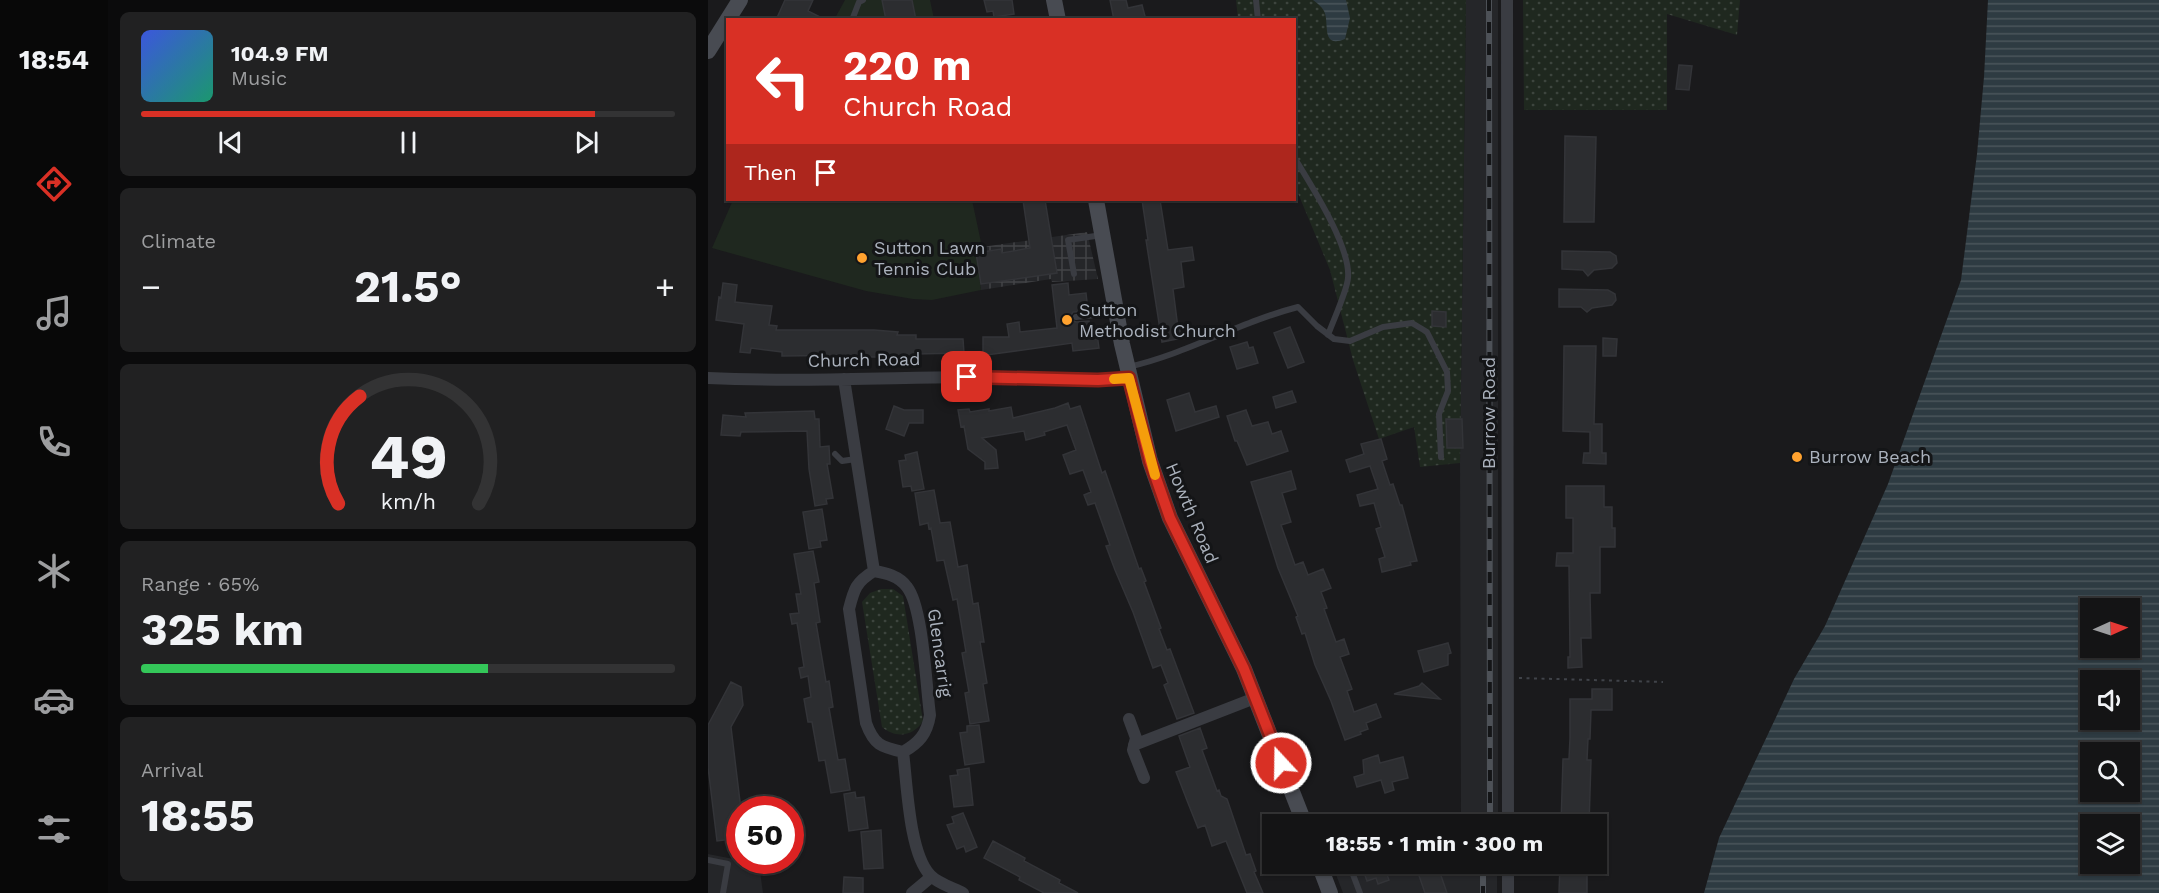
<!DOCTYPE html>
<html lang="en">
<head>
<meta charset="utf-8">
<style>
  :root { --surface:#141415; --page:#212122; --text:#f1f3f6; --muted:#9d9ea0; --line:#333334; --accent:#d93025 }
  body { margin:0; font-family:"Work Sans",sans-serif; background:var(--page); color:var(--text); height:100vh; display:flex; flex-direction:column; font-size:22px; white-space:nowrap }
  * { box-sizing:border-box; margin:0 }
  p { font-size:20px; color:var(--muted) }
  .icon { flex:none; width:33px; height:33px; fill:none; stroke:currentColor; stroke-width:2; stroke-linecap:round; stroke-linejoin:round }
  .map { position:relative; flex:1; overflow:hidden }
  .side { display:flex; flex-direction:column; gap:12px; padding:12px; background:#0b0b0c; width:600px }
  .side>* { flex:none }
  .hud { position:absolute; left:18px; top:18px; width:570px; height:183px; border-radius:0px; box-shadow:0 2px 4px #0004,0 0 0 2px var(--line); background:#d93025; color:#fff; overflow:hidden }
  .needle { width:39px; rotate:87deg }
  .tools { position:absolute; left:1372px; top:598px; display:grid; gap:12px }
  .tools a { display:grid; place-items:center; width:60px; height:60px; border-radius:0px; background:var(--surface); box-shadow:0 2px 4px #0004,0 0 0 2px var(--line); font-size:30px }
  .speed { position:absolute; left:18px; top:796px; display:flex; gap:12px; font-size:30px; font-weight:700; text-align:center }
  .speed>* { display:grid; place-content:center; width:78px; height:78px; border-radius:50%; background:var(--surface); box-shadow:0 2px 4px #0004,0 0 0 2px var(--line); line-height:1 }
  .speed .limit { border:9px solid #d22; background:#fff; color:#111 }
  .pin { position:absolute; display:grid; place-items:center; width:51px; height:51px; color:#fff; margin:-26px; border-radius:12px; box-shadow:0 3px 9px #0006 }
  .me { position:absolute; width:66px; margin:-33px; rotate:339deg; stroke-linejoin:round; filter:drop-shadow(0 0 4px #0008) }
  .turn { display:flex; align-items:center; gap:21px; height:126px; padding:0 18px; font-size:27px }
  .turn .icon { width:78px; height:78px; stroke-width:2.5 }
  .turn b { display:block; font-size:42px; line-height:51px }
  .then { display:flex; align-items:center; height:57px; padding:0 18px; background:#0003; gap:12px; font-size:22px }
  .big { font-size:45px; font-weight:700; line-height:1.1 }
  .side .tile { flex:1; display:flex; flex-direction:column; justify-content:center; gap:9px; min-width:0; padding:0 21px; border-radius:9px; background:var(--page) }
  .side .dial { align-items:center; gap:0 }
  .dial svg { height:156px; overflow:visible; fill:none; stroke:var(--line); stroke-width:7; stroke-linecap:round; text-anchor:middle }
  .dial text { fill:var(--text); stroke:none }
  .song { display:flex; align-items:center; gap:18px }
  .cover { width:72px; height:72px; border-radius:9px; background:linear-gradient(135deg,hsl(230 70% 55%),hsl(160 70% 35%)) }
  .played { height:6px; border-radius:3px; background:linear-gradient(90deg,var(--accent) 85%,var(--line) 85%) }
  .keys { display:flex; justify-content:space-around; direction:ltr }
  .heat { display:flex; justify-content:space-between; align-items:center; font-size:33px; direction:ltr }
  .charge { height:9px; border-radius:4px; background:linear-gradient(90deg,#34c759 65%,var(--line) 0) }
  .trip { position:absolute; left:554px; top:814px; width:345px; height:60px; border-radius:0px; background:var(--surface); box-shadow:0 2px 4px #0004,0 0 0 2px var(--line); font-weight:700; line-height:60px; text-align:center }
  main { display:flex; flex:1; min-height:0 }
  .menu { display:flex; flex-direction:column; width:108px; justify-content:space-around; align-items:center; background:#080808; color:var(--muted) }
  .menu .icon { width:42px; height:42px }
  .menu .current { color:var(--accent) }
  .menu b { font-size:27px; color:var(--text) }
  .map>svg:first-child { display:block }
</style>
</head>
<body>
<main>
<nav class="menu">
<b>18:54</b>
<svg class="icon current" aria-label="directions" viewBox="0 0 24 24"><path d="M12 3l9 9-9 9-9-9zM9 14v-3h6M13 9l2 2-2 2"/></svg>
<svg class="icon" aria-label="music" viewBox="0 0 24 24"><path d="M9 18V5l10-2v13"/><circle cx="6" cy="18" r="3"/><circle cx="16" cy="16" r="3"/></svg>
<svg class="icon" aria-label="phone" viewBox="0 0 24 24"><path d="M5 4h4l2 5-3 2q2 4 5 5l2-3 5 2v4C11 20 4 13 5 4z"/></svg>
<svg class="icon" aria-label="climate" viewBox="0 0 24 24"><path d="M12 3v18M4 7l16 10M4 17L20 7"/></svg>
<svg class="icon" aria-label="car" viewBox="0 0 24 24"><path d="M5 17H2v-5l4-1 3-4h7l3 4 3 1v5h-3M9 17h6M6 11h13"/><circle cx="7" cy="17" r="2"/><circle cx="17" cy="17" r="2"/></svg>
<svg class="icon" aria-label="filters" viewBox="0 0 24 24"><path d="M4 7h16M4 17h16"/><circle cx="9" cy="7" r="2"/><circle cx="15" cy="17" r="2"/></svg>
</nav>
<section class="side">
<div class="tile">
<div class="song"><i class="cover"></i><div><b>104.9 FM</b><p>Music</p></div></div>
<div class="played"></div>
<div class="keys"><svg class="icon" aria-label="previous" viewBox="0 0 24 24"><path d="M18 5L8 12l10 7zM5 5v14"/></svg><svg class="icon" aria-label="pause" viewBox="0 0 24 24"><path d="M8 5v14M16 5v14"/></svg><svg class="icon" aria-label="next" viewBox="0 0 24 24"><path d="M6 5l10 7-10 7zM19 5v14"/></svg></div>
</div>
<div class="tile"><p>Climate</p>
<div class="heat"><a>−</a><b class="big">21.5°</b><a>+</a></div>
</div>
<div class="tile dial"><svg viewBox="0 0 100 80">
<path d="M14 69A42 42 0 1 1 86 69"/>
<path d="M14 69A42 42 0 0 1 25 14" stroke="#d93025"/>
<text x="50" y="56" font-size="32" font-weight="700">49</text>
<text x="50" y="72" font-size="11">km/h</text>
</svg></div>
<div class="tile"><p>Range · 65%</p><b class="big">325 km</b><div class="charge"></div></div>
<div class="tile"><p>Arrival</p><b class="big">18:55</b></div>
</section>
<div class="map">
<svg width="1451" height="893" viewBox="0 0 1451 893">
  <defs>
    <pattern id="industrial-grid" width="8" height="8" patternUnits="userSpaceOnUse" patternTransform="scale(1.5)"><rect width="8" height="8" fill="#252629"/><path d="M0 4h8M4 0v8" fill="none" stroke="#424346"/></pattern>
    <pattern id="grass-dots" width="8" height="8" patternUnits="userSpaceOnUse" patternTransform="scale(1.5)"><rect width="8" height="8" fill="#1f281f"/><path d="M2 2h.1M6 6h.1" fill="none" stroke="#3d453e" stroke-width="1.8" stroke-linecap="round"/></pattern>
    <pattern id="water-rules" width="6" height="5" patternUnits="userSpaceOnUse" patternTransform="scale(1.5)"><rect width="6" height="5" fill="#2e3b42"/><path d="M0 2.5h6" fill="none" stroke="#4a555b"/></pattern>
  </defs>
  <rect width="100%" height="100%" fill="#1a1a1c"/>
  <path fill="#252629" d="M758 0H790V825H717L753 814 752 463Z
    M0 854 51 864 55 893H0Z
    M624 864H789V893H635Z"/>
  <path fill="url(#industrial-grid)" d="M379 232 390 279 344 282 343 279 273 290 267 248Z"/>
  <path fill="url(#grass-dots)" d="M528 0H758L752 463 712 467 706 427 671 439 645 360 622 270 587 186 586 20 530 19Z
    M815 0H1032L1029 35 959 14V110H816Z
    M173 589H185L195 596 215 721C206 736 188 739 174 727L154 602 162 593Z"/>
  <path fill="#1f281f" d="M137 0H222L226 19 126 20Z
    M25 200H264L274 247 267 248 273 290 224 300 205 299 158 291 4 248Z"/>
  <path fill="url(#water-rules)" fill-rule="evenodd" d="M605 0H638L642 18 637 39C612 49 622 22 616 11 613 6 609 3 605 0Z
    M1280 0H1451V893H996L1011 838 1086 679 1117 626 1180 484 1253 280 1269 154 1276 77ZM1383 609H1422V648H1383ZM1383 681H1422V720H1383ZM1383 753H1422V792H1383ZM1383 825H1422V864H1383Z"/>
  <path fill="#2c2d30" stroke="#333438" stroke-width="1.5" d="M77 0H105L100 11 118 20H68Z
    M174 0H204L208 20H178Z
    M276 0H304L306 14 286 17 285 11 279 12Z
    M402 0H418L420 8 434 5 438 20H406Z
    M971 65 984 66 981 90 968 89Z
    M857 136 888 137 886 222H856Z
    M315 200H337L349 273 273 284 268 253 293 249 294 253 322 248Z
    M434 200H452L460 250 484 247 486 260 473 262 476 287 465 289 470 328 481 325 484 336 454 342 438 240H440Z
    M854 251 902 252 908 256 909 263 904 268 886 270 880 276 875 270 854 269Z
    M15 283 29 285 27 302 64 306 61 325 69 326 68 330H166L190 332 189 335H208V339H255L256 353 206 354V356H187V357H153V355L74 356V352L43 348 42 353 32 352 36 324 8 320 11 297 13 298Z
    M360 283 361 295 378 293 380 311 365 312 363 315V320L368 322 381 321 382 328 388 327 391 348 365 351 364 343 279 355V353H275V337H301L299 324 311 322 312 332 349 328 344 285Z
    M851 289 900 290 907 294 908 300 904 305 884 308 879 312 873 307H851Z
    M724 311 738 312V327L724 326Z
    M582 327 596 362 580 368 566 333Z
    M895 338 909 339 908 356H895Z
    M539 342 541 348 545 347 550 363 529 369 522 347Z
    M856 346H888L886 424H894V453H898V464L875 463 876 453H882V432L855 431Z
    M584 391 588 402 568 408 565 397Z
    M481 393 487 412 508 406 511 417 468 431 459 400Z
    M360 403 362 409 372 406 394 473 397 471 431 569 433 568 438 581 436 582 453 628 451 629 459 650 462 649 486 713 469 719 456 685 460 683 453 665 445 668 425 612 407 570 398 546 402 545 387 503 380 505 376 495 383 492 375 470 362 474 355 455 368 450 359 425 336 432 337 435 318 440 316 431 274 438 288 450 290 468 277 469V462L260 449 256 426 253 427 250 410 261 409 262 412 281 409V411L303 407 305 418 347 408Z
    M186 406 196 410H215V423H201L196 436 178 429Z
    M538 410 544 426 560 422 564 434 573 431 580 451 539 465 529 441H527L519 416Z
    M106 411 107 419H111L112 447 121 446 122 464H119L125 498 118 499 119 504 107 506 101 469 99 431 33 432 32 436 13 435 15 415 38 417 37 413Z
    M738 419H754L755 448H739Z
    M673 439 679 459 674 461 682 485 685 484 692 505H694L709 561 702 562 703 565 674 572 671 559 677 557 668 529 673 527 666 503 652 506 649 495 670 489 662 466 642 472 638 460 656 454 653 444Z
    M209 452 216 489 204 491 203 486 195 487 191 461 198 460 197 455Z
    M583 471 588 489 574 493 583 522 573 525 587 565 595 562 600 575 615 569 623 588 613 592 619 608 616 609 628 642 636 639 641 654 632 657 644 689 639 691 646 712 668 704 673 717 658 723 660 729 652 732 653 734 637 740 623 701 607 665 597 633 594 634 588 617 590 616 570 568 543 482Z
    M858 486H896V507H904V528H907V547H892V593H882L883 638H873L874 667 860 668V657H862L861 566H848L849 553H865V518H858Z
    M226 490 232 523 242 522 250 567 259 565 265 604 270 603 276 642H272L279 683 275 684 281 721 262 724 257 693 261 692 254 653 258 652 249 599 245 600 236 560 229 561 223 528 221 529 220 523 212 525 207 493Z
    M114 509 119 540 112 541 113 547 101 549 95 512Z
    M105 551 111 582 106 583 112 622 108 623 118 682 121 681 125 707 121 708 130 760 137 759 142 790 123 793 117 760 111 761 104 722H100L96 699 103 697 100 676 93 678 91 668 96 667 89 623 84 624 82 614 91 613 88 594H93L86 554Z
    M740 643 743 653 740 654V665L716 672 710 651Z
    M23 682 33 687 35 705 23 727 33 810 32 838 9 841 0 767V725Z
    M714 683 732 699 686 694 711 686Z
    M884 689H904V710H883L882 739H880L879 760H883L881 825H853L855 759H861L862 738V699H884Z
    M271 725 276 762 257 765 252 733 259 732V726Z
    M492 728 499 748 494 750 509 791 511 790 513 796 519 799 538 855 542 854 548 871 546 872 555 893H539L518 841 504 846 497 825 490 828 480 803 468 772 482 767 471 736Z
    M670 755 672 763 695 757 700 778 684 782 686 790 677 793 673 780 649 787 646 777 656 774 655 760Z
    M261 768 265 805 246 807 242 776 250 775 249 770Z
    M147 792 148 798 156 797 160 828 141 831 136 794Z
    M255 813 269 847 258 852 256 846 249 849 239 825 246 823 244 817Z
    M173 830 175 868 156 869 153 832Z
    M285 841 317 858 316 861 352 880 351 883 370 893H336L311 880 312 877 276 858Z
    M653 864H675L681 880 670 884 668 878 659 881Z
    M707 864H729L739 893H717Z
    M852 864H879V893H851Z
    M136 877 155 878V893H135Z"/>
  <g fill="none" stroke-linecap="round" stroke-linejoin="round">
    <path stroke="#404349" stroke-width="2" stroke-dasharray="3 4.5" stroke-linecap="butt" d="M811 678 955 682"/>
    <path stroke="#3a3c42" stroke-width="6" d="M548 0 550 20
      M144 20 151 2 155 0
      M586 157C603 185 643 247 640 278 639 291 625 321 620 335
      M366 274 360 240 394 235
      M368 317 407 313
      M420 367C479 354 531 322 590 307L609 326 626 339 642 341 675 327 704 323 719 332 739 372 740 391 731 414 733 457
      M127 454 134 461 148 459
      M0 860 20 864 15 893
      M641 864 652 893"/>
    <path stroke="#3a3c42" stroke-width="12" d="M799 0 800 825
      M0 378C85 382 171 378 256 377 311 377 366 382 421 378
      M136 379 166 571C178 573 191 576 199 587 215 607 218 686 222 715 219 734 211 743 195 752 173 747 166 745 158 723L141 609C146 589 148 582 166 571
      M421 719 428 738 425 750 436 778
      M426 745 547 698
      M195 752C199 783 201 853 222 875 229 883 245 888 255 893
      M800 864V893
      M204 893 223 877"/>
    <path stroke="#484b52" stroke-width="16" d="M346 0 350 20
      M0 51 32 0
      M388 200 414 344 442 461 462 518 536 669 597 825
      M611 864 622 893"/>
    <defs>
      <path id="rail" d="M781 0 782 825
        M775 864V893"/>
    </defs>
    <use href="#rail" stroke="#4d5157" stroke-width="6"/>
    <use href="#rail" stroke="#141517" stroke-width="4" stroke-dasharray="11" stroke-linecap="butt"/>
  </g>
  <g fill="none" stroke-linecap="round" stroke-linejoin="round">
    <defs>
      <path id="route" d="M259 377 390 380 421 378 442 461 462 518 536 669 573 763"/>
    </defs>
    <use href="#route" stroke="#8d1f18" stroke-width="15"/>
    <use href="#route" stroke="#d93025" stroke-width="10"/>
    <path stroke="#f59e0b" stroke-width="10" d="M406 379 421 378 447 475"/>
  </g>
  <g fill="#ffa22f" stroke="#141517" stroke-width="2">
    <circle cx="154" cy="258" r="6"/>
    <circle cx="359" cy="320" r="6"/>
    <circle cx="1089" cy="457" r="6"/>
  </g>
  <g text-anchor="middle" stroke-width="6" stroke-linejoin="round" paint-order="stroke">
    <g font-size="18" fill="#abb2bd" stroke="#141517" text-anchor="start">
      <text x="166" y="254">Sutton Lawn<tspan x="166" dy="21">Tennis Club</tspan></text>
      <text x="371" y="316">Sutton<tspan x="371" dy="21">Methodist Church</tspan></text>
      <text x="1101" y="463">Burrow Beach</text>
    </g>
    <g font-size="18" fill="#abb2bd" stroke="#141517">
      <text transform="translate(156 360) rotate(-1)" y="6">Church Road</text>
      <text transform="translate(781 413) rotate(-90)" y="6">Burrow Road</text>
      <text transform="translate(484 513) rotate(67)" y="6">Howth Road</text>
      <text transform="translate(232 653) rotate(82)" y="6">Glencarrig</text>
    </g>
  </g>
</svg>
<div class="tools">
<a><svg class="needle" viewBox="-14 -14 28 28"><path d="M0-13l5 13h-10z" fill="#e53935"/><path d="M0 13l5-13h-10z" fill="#9d9ea0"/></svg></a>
<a><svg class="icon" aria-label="sound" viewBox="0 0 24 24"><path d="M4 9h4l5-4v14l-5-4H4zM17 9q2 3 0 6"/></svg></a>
<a><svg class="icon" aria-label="search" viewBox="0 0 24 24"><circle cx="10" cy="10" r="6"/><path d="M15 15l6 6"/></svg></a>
<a><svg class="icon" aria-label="layers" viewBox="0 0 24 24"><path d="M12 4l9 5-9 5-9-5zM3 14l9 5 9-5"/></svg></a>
</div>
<div class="speed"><div class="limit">50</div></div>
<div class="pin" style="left:259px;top:377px;background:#d93025"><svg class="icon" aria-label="arrive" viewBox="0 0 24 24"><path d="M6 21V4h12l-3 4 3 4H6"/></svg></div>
<svg class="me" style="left:573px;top:763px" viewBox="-20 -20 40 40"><circle r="17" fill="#d93025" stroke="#fff" stroke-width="3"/><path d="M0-11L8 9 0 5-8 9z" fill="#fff"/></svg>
<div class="trip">18:55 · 1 min · 300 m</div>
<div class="hud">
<div class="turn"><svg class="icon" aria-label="left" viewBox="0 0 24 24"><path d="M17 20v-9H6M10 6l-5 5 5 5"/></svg><div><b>220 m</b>Church Road</div></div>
<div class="then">Then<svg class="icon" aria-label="arrive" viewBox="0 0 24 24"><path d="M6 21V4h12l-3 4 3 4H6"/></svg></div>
</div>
</div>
</main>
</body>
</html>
